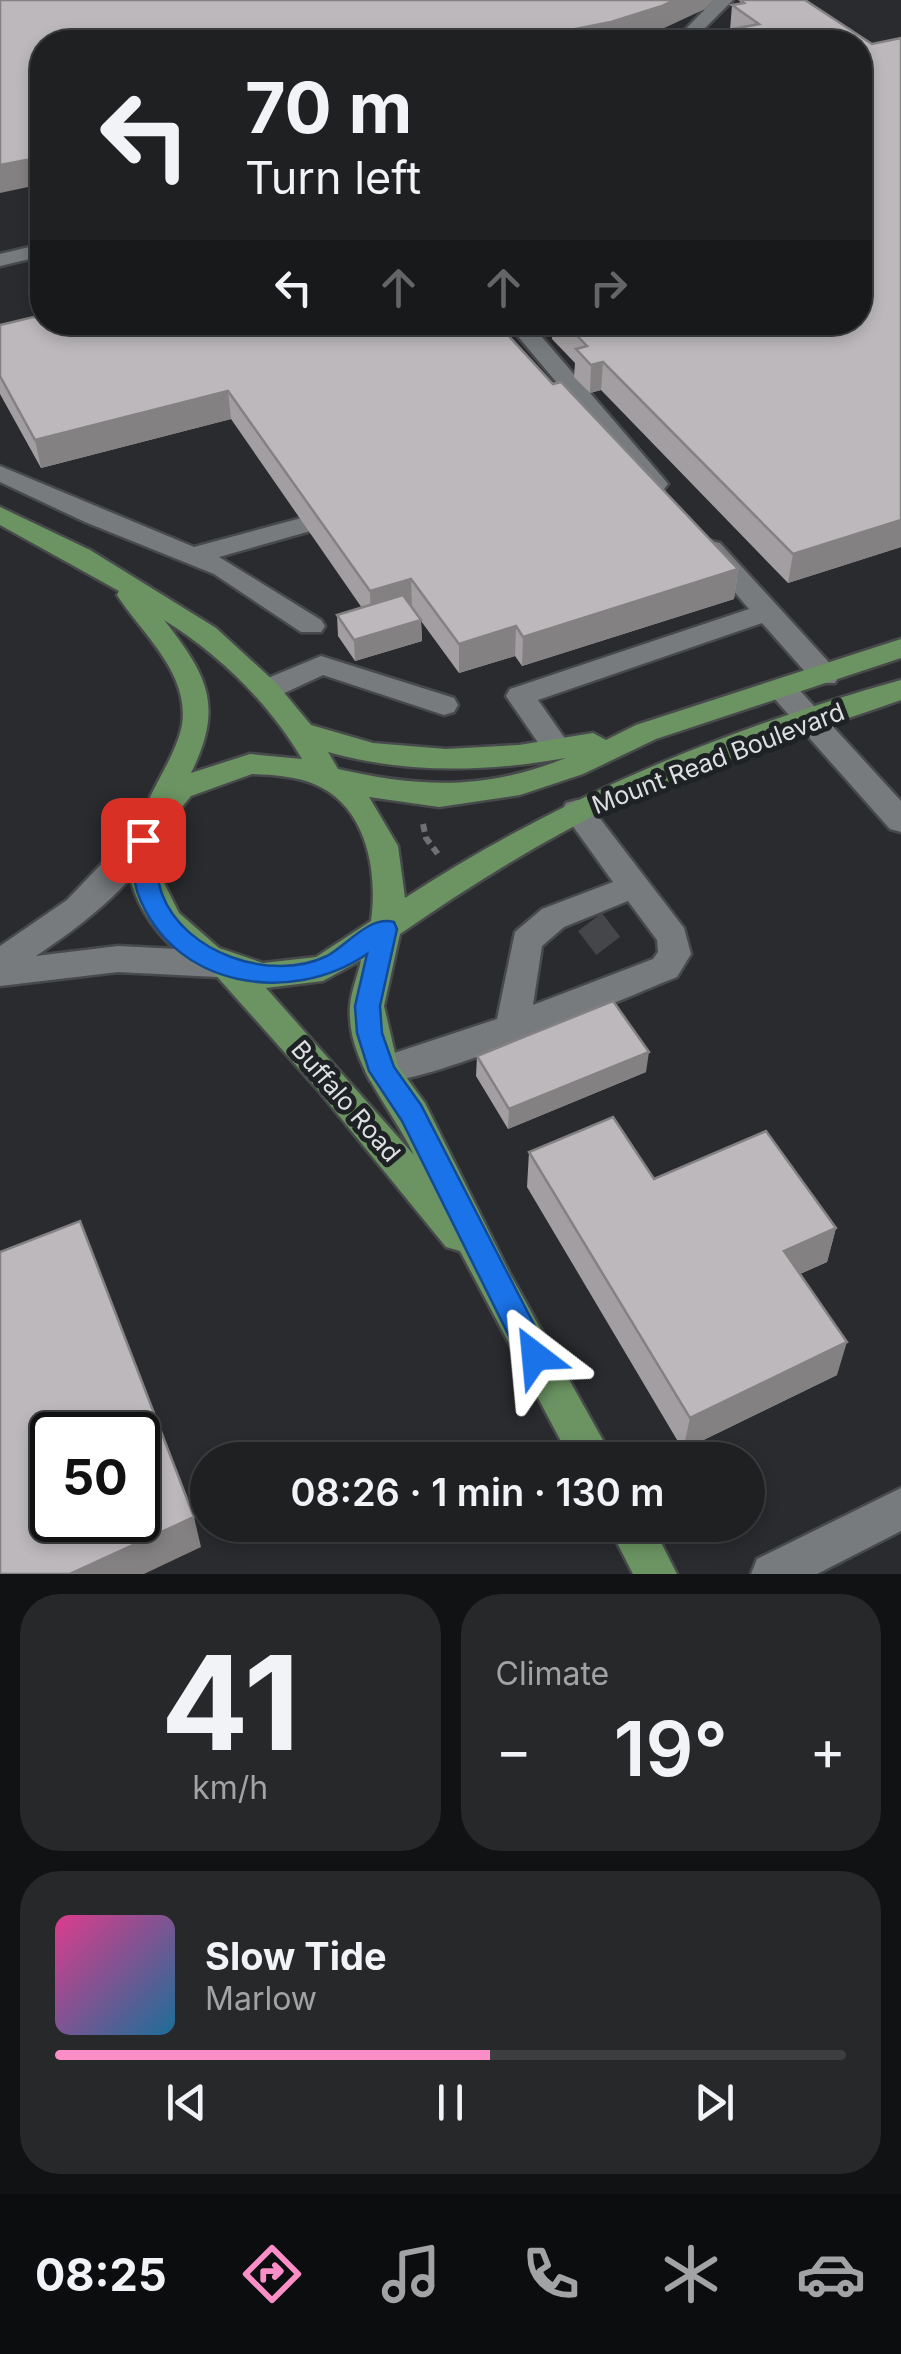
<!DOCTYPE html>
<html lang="en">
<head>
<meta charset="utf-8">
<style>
  :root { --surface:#1f2022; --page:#27282a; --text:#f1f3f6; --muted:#a1a3a5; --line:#3c3e40; --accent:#fa8fc7 }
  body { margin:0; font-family:Inter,sans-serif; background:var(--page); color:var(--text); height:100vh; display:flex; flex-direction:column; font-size:38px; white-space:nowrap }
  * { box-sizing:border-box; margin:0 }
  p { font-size:32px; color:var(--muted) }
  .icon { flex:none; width:55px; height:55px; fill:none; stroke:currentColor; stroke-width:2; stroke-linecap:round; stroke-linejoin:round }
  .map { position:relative; height:1574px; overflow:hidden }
  .sheet { display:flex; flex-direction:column; gap:20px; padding:20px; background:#111213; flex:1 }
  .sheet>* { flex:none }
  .banner { position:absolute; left:30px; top:30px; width:842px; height:305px; border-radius:40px; box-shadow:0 5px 15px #0003,0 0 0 2px var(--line); background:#1f2022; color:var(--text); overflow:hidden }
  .speed { position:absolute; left:30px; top:1412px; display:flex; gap:20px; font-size:50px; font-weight:700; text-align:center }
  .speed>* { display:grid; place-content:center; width:130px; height:130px; border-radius:50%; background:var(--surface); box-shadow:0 5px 15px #0003,0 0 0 2px var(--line); line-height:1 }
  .speed .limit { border:5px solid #111; border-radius:15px; background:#fff; color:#111 }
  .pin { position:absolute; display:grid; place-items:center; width:85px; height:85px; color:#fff; margin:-42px; border-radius:20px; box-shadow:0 5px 15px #0006 }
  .me { position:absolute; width:110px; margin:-55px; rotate:331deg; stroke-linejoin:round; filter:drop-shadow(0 0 8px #0008) }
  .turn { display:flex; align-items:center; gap:35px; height:210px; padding:0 50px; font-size:45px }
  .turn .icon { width:130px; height:130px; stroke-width:2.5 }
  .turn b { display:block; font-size:70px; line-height:85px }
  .lanes { display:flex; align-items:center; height:95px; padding:0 50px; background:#0003; justify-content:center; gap:50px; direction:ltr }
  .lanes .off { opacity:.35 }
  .big { font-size:75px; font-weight:600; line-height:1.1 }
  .sheet .tile { flex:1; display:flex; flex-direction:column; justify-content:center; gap:15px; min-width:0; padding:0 35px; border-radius:40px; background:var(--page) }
  .sheet .dial { align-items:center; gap:0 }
  .dial b { font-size:130px; line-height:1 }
  .song { display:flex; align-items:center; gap:30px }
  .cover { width:120px; height:120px; border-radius:15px; background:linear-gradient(135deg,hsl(330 70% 55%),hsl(200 70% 35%)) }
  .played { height:10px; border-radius:5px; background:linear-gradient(90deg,var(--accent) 55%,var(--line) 55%) }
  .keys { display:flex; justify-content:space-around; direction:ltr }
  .heat { display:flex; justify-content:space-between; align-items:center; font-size:55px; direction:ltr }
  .sheet .tiles { flex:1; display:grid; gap:20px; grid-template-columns:1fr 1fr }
  .tile:last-child { grid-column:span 2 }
  .trip { position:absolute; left:190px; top:1442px; width:575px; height:100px; border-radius:50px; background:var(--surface); box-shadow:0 5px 15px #0003,0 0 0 2px var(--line); font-weight:600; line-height:100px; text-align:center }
  .tab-bar { display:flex; height:160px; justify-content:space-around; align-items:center; background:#0c0d0e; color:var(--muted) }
  .tab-bar .icon { width:70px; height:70px }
  .tab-bar .selected { color:var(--accent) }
  .tab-bar b { font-size:45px; color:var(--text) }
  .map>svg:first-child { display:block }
</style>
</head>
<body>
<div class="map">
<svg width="901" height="1574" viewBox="0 0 901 1574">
  <rect width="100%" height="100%" fill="#292b2e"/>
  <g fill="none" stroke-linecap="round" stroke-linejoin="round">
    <path stroke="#444649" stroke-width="30" stroke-dasharray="30 15" stroke-linecap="butt" d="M590 922 616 956"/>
    <defs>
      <path id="minor" d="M714 0H733L691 42H673Z
        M42 244V256L0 266V254Z
        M506 322H529L664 479 668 484 664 489H646Z
        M0 466 194 547 305 517 314 520 318 525 314 530 219 557 321 620 325 626 321 632H301L214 574 85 522 0 482Z
        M711 541 720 543 835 669 839 676 835 683H815L762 623 538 700 573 750 568 757H548L506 696 510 689 749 609 698 549Z
        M321 656 454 698 458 705 454 712 444 715 323 675 276 697H256L252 690 256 683Z
        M783 680 793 683 901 801V832L890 829 773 697 769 690 773 683Z
        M577 800 588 803 684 928 691 954 677 977C626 997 409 1094 370 1081L365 1071 370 1061 497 1019 515 932 542 909 613 882 562 811 566 803ZM628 901 657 940 658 952 653 959 533 1005 542 946 564 927Z
        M143 829 154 832 158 840C131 888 81 926 36 956L118 946 217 951 229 955 233 964 229 973 217 977 118 972 0 986V946L67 900 132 832Z
        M901 1488V1531L817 1574H751L757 1559Z"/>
      <path id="major" d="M0 507 90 550 216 628 276 683 311 725 373 743 446 749 519 745 593 733 606 740 636 725 901 639V658L656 739 583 774 520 795 439 807 369 797 398 846 405 898C558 798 725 729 901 680V700C808 733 712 760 622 802 544 839 471 885 400 934L384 1006 398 1066 425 1103 510 1274 614 1460H571L460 1251 446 1247 318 1090 213 972C161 954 110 881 133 826 136 817 146 808 152 801L150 797C161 774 177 750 182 725 190 673 142 634 117 595L119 591 0 525ZM164 620C219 654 269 703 302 759L250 754 191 773C224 706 208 676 164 620ZM328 752C406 774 486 772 566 758 485 790 422 788 338 769ZM252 774C272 775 295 776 314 784 367 806 378 871 371 921L316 957 263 963 219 948 179 913 160 875 162 831 191 796ZM361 960C358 975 351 991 350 1006 346 1062 392 1108 414 1155L266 988 323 981Z
        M608 1525H652L677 1574H633Z"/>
    </defs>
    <use href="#minor" stroke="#47494b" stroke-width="5"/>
    <use href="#major" stroke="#47494b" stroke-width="5"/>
    <path stroke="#6e7072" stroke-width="6" stroke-dasharray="8 5" stroke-linecap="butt" d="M423 824 426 838 440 857"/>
    <use href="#minor" fill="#787b7e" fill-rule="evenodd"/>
    <use href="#major" fill="#6b9462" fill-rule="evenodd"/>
  </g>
  <path fill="#a29ea1" d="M740 0 872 44 901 38V547L788 583 601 390 590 393 574 377 575 363 552 339 553 322H860V42H726L728 30H730L732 5 740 4Z
    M0 325 553 384 738 569 734 599 522 666 515 656 459 673 421 621 422 641 355 661 338 636 337 615 362 608 231 419 41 468 0 394Z
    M477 1056 646 1072 508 1129 476 1076Z
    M529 1152 654 1179 836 1228 827 1262 800 1274 837 1375 683 1450 527 1187Z"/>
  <path fill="#848183" d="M675 0H714L705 9 660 30 622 42H520V40Z
    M779 37 778 42H754Z
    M42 157V184L0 193V165Z
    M603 362 601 390 590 393 591 365Z
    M228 391 231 419 41 468 35 440Z
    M901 520V547L788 583 793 554Z
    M738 569 734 599 522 666 523 637Z
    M411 579 412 608 371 620 370 591Z
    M421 620 422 641 355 661 354 640Z
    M516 626 515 656 459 673V644Z
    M649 1052 646 1072 508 1129 509 1109Z
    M836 1228 827 1262 775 1285 784 1251Z
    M847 1342 837 1375 683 1450 690 1418Z
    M194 1517 201 1547 144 1574H70Z"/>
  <path fill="#bcb8bb" stroke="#848183" stroke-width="2.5" fill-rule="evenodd" d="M0 0H675L662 6 611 22 520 40 523 42H42V157L0 165Z
    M740 0H805L872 44 901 38V520L793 554 603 362 591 365 576 349 587 346 564 322H860V42H786L779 37 754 42H745L728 30 759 24 732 5 744 3Z
    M42 315V322H496L553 384 561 382 738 569 523 637 516 626 459 644 411 579 370 591 228 391 35 440 0 376V325Z
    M403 595 421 620 354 640 337 615Z
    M613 1001 649 1052 509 1109 477 1056Z
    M613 1117 654 1179 766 1131 836 1228 784 1251 847 1342 690 1418 529 1152Z
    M80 1221 194 1517 70 1574H0V1252ZM52 1435H138V1520H52Z"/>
  <path fill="#1a73e8" stroke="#114b97" stroke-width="2.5" d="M143 832 154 840C156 857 156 878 162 894 184 953 271 983 327 956 347 945 370 915 394 922L397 929 380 1006 382 1033 394 1067 421 1105 545 1346 550 1356 545 1366 535 1370 524 1366 402 1121 369 1071 357 1033 355 1006 367 954C291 1006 173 988 138 894 132 878 133 857 131 840Z"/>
  <g text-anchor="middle" stroke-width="10" stroke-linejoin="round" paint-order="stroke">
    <g font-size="25" fill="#dddfe0" stroke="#1f2224">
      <text transform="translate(718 758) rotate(-21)" y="9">Mount Read Boulevard</text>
      <text transform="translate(346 1101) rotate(49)" y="9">Buffalo Road</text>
    </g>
  </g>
</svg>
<div class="speed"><div class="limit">50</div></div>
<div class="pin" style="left:143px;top:840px;background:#d93025"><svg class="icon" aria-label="arrive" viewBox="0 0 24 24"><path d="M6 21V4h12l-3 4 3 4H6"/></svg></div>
<svg class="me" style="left:535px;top:1356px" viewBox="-20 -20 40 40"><path d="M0-17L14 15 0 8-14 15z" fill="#1a73e8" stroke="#fff" stroke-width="4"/></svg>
<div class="trip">08:26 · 1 min · 130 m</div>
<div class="banner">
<div class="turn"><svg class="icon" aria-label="left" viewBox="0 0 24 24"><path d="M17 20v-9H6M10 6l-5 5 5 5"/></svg><div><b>70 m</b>Turn left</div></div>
<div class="lanes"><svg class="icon" aria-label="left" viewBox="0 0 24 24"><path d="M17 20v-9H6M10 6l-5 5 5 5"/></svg><svg class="icon off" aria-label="ahead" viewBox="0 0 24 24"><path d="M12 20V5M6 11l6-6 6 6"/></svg><svg class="icon off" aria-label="ahead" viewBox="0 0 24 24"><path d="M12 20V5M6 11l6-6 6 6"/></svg><svg class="icon off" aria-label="right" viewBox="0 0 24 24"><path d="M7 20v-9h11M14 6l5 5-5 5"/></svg></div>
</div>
</div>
<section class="sheet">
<div class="tiles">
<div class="tile dial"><b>41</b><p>km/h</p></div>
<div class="tile"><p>Climate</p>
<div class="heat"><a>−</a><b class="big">19°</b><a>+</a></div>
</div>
<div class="tile">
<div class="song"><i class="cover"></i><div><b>Slow Tide</b><p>Marlow</p></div></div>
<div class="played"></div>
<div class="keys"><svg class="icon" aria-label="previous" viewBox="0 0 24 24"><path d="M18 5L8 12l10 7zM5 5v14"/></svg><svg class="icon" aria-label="pause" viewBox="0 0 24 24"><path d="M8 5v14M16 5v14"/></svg><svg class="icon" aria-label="next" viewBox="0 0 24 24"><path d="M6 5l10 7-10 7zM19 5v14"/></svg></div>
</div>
</div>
</section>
<nav class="tab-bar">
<b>08:25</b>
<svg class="icon selected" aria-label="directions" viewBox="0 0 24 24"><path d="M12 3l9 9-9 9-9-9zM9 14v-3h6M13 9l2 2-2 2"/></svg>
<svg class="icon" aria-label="music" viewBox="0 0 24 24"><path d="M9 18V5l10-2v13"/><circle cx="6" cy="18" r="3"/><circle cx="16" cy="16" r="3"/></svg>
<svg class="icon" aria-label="phone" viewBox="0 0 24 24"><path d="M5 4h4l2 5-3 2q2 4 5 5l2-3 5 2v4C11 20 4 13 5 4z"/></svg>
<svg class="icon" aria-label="climate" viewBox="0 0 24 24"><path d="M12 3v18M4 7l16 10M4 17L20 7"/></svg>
<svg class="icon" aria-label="car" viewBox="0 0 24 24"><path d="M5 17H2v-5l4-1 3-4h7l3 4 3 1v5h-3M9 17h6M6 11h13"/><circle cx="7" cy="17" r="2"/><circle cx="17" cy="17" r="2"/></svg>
</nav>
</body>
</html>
